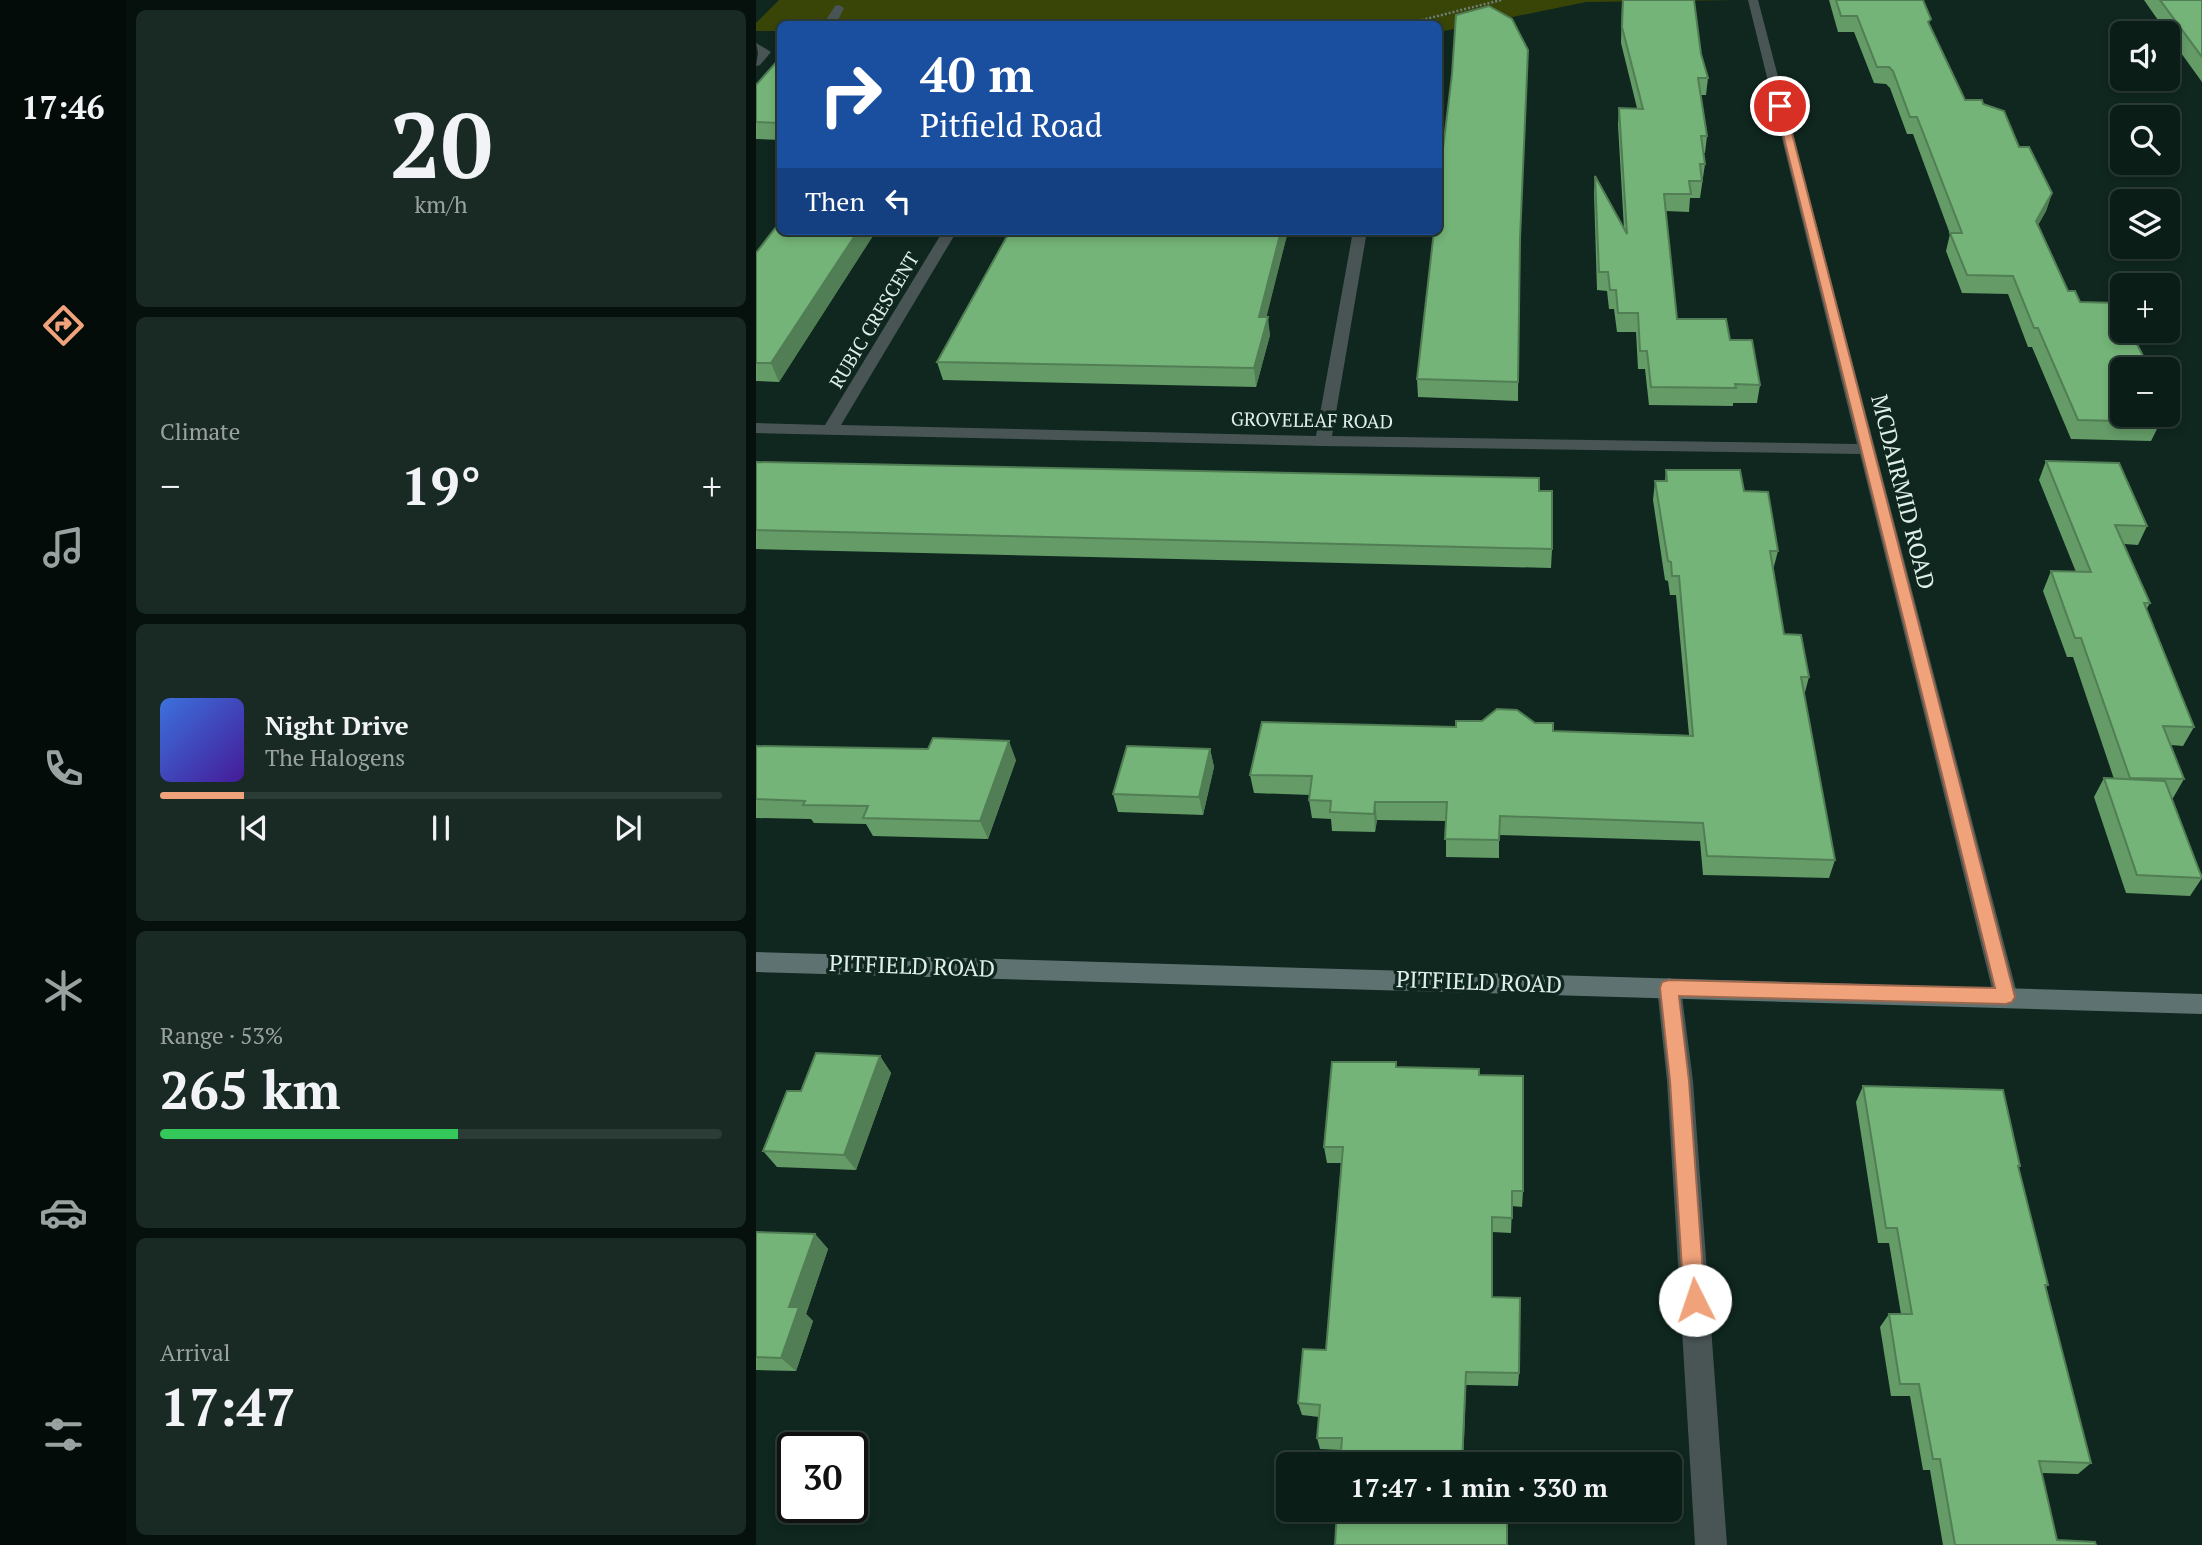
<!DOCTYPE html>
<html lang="en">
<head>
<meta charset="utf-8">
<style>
  :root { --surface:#0b1d17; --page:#192a24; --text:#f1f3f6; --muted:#9aa2a1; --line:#2b3b36; --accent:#f0a27a }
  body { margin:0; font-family:"PT Serif",serif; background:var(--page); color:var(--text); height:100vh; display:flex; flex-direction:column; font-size:26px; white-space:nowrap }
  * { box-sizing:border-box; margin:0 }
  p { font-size:23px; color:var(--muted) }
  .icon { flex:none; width:38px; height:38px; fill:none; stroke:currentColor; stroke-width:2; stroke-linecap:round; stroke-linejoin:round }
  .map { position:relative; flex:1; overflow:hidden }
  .panel { display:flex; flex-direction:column; gap:10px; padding:10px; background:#06100d; width:630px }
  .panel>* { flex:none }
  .guide { position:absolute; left:21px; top:21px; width:665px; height:214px; border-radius:10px; box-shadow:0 4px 10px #0003,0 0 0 2px var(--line); background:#1a4fa0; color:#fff; overflow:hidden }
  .fabs { position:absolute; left:1354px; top:21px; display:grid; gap:14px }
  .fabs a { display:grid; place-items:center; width:70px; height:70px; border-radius:10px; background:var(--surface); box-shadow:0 4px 10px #0003,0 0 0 2px var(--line); font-size:35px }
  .speed { position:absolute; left:21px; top:1432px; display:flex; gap:14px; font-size:35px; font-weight:700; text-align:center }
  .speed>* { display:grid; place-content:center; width:91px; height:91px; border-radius:50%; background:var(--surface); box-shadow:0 4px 10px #0003,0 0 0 2px var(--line); line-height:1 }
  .speed .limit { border:4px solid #111; border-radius:10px; background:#fff; color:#111 }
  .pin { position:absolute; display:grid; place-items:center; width:60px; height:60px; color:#fff; margin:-30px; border:4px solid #fff; border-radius:50%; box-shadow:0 2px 7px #0007 }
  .me { position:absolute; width:77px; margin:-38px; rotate:356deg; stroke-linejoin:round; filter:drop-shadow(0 0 5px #0008) }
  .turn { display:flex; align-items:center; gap:24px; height:147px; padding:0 28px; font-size:32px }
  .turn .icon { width:91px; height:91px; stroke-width:2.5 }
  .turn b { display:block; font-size:49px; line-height:60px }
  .then { display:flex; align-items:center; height:66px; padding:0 28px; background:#0003; gap:14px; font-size:26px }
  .big { font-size:52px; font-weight:800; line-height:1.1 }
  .panel .card { flex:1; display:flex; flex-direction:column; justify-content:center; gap:10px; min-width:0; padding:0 24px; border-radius:10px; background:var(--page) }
  .panel .dial { align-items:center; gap:0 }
  .dial b { font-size:91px; line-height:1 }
  .song { display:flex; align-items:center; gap:21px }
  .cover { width:84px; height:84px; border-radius:10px; background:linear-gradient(135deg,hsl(220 70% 55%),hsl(260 70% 35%)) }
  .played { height:7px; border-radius:4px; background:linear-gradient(90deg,var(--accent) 15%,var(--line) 15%) }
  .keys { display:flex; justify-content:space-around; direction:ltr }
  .heat { display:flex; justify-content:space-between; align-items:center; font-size:38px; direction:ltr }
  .charge { height:10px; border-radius:5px; background:linear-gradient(90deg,#34c759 53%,var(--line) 0) }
  .trip { position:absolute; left:520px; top:1452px; width:406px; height:70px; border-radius:10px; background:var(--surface); box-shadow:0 4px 10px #0003,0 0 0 2px var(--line); font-weight:800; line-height:70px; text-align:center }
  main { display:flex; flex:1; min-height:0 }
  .menu { display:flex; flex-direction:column; width:126px; justify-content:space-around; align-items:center; background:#040c09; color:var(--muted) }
  .menu .icon { width:49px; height:49px }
  .menu .current { color:var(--accent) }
  .menu b { font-size:32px; color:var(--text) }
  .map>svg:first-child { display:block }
</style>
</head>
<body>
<main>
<nav class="menu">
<b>17:46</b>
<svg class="icon current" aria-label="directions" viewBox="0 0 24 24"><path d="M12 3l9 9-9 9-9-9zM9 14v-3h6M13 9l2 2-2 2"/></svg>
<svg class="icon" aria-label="music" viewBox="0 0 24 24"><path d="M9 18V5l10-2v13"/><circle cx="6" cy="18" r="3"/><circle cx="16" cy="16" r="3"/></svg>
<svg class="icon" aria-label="phone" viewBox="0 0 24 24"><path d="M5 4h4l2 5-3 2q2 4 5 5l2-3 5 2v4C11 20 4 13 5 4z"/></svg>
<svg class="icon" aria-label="climate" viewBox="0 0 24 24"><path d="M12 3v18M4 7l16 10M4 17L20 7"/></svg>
<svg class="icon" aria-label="car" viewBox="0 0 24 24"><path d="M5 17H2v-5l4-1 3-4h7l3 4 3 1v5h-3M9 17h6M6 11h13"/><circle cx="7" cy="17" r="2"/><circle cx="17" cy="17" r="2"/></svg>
<svg class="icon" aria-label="filters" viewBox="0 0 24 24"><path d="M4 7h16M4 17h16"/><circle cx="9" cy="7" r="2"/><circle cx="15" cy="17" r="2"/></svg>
</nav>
<section class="panel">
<div class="card dial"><b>20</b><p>km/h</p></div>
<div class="card"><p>Climate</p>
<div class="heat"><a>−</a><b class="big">19°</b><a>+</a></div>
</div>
<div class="card">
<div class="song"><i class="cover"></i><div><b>Night Drive</b><p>The Halogens</p></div></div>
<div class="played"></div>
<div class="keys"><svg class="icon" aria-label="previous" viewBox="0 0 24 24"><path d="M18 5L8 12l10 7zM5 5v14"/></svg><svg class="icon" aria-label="pause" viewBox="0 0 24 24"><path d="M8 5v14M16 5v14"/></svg><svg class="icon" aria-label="next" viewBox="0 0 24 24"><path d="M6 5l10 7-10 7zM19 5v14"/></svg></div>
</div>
<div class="card"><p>Range · 53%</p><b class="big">265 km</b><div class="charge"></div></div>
<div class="card"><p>Arrival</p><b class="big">17:47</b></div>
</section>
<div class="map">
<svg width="1446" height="1545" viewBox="0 0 1446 1545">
  <rect width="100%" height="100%" fill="#0f271f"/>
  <path fill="#394507" d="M23 0H983L830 2 683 32 682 24H24V31H0V23Z"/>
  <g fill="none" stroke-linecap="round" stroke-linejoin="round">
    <path stroke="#6d817a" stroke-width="2.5" stroke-dasharray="2 2" stroke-linecap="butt" d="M650 24 745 0"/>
    <path fill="#495555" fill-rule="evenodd" d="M83 5 88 8 82 20 84 24H73L70 20 79 6Z"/>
    <path fill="#495555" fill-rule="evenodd" d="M992 0H1002L1262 997 1258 1004 1250 1007 1242 1004 1238 997 1104 454 567 446 0 433V423L69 425 187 231H201L85 425 560 436 597 231H611L576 436 1101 444Z
      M0 43 15 52 4 65 0 66 2 53Z
      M913 978 921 981 925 988 937 1081 971 1545H939L911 1081 901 988 905 981Z"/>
    <path fill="#5f7272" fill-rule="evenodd" d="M0 952 1446 994V1014L0 972Z"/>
  </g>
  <path fill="#649b67" d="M866 0H938L945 54 952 78 950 95H945L951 136 949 153H948L949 164 944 198H934L933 212 910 211 921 319 974 340 1004 385 1001 403H977V406L893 405 889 369H882L880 332H861L858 309H853L851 291 841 290 838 193 839 176 868 229 862 125 863 108H881L865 43Z
    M1073 0H1167L1173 25 1209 100 1227 104 1263 147 1296 193 1290 211 1282 225 1367 415H1410L1405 427H1402L1395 441 1315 439 1276 347H1272L1252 294 1206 293 1190 251 1194 234 1157 134H1151L1134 88 1130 84 1118 83 1098 32H1082Z
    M1388 0H1446V82L1412 35V33H1411Z
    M24 58V140L0 139V85Z
    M24 231H120L23 382 0 381V253Z
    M254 231H532L510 317 514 335 500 387 187 380 181 362Z
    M763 249 762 401 662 397 661 379Z
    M1290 461 1391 526 1382 545 1368 544 1394 603 1390 610 1438 727 1427 746 1415 745 1428 779 1417 798H1416L1446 878 1434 896 1370 893 1338 797 1348 778 1358 779 1317 657H1311L1287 591 1295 571 1320 572 1283 480Z
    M0 462 783 491 796 549 795 568 0 549Z
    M910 470 988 491 1022 551 1017 570 1028 634 1053 677 1048 696 1079 860 1073 878 947 875 944 841 743 835V858L690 857V821L621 820 619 832 576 831 575 819 556 818 553 800 554 795 498 793 494 775 700 727 779 723 797 731 933 735 920 595H914L912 581 909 580 897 500 899 481H909Z
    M0 746 260 760 232 839 117 836 110 824 58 823 55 819 0 818Z
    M454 749 458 767 447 815 362 812 357 794Z
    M124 1056 135 1073 100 1170 21 1167 7 1151Z
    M640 1062 641 1067 723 1075 767 1191 766 1207 756 1206 755 1233 736 1232V1297L763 1373 762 1386 710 1385 707 1465H584L585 1450 564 1449 561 1438 563 1417 546 1415 542 1403 570 1350 585 1163H571L568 1147Z
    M1107 1086 1264 1166 1262 1168 1292 1285 1290 1287 1335 1463 1322 1474 1286 1473 1301 1540 1340 1545H1187L1174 1470H1167L1154 1396H1135L1124 1327 1133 1314H1145L1133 1243H1122L1100 1102Z
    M0 1232 59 1234 72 1249 50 1314 57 1321 40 1371 0 1370Z"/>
  <path fill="#517e54" d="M1296 193 1290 211 1274 239 1280 221Z
    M102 231H120L23 382 15 363Z
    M525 231H532L506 335 503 317Z
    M512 317 514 335 500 387 498 368Z
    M253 741 260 760 232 839 224 821Z
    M454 749 458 767 447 815 443 797Z
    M619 802 621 820 619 832 618 814Z
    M124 1056 135 1073 100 1170 88 1155Z
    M59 1234 72 1249 50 1314 57 1321 40 1371 25 1358 33 1307Z
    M710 1372 707 1465H706Z"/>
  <path fill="#74b478" stroke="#517e54" stroke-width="2" d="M867 0H938L945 54 952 78H942L951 136H945L949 164H944L946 181H933L935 194H908L921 319H970L974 340H996L1004 385 979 384 980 388 895 387 891 351H884L882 313H862L860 290H854L852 272H843L839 176 871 234 863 108 887 109 866 27Z
    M1080 0H1167L1175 19 1172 22 1209 100H1226L1227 104 1248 111 1263 147H1273L1296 193 1280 221 1312 291H1319L1324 302 1360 303 1367 316V331H1374L1394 369H1367V415H1400L1404 422 1322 420 1282 328H1278L1257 276 1211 275 1194 233H1206L1161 117H1154L1137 71 1133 67H1121L1101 16H1085Z
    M1404 0H1446V57Z
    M733 6 756 19 772 50 764 239 762 382 661 379 678 231H682V190L696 74 700 15Z
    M24 58V120L23 123 0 122V85Z
    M24 222V231H102L15 363H0V253Z
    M254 231H525L503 317H512L498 368 181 362Z
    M1290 461 1363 463 1391 526 1359 525 1394 603H1388L1438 727 1407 726 1428 779 1374 778 1325 638H1319L1295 571 1335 572Z
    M0 462 783 478V491H796V549L0 530Z
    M910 470H984L988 491 1012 492 1022 551H1014L1028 634 1045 635 1053 677H1045L1079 860 951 856 947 823 744 816 743 840 689 839 691 802H619L618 814 574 812 575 801 553 800 556 776 494 775 506 722 700 727V721H726L741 709 761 710 779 723H797V731L937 736 923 576H916L915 562 912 561 899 481H911Z
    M177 738 253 741 224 821 107 818 112 806 47 805 49 801 0 799V746L172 749Z
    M371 746 454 749 443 797 357 794Z
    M1348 778 1409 781 1446 878 1381 875Z
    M60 1053 124 1056 88 1155 7 1151 31 1091H45Z
    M576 1062H640V1067L723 1069V1075L767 1076V1191H756V1218L736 1217V1297L764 1298 763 1373 710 1372 706 1465H584L586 1438H561L564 1405 542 1403 547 1349 570 1350 587 1147H568Z
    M1107 1086 1247 1090 1264 1166H1262L1292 1285H1289L1335 1463 1283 1461 1301 1540 1339 1542 1340 1545H1199L1184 1459H1177L1163 1384H1144L1133 1314H1156L1141 1228H1130Z
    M0 1232 59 1234 33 1307H43L25 1358 0 1357Z
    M581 1510H751V1545H579Z"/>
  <path fill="#f0a27a" stroke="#9c694f" stroke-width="2" d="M1024 103 1029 106 1259 997 1256 1002 1250 1004 923 996 933 1081 949 1300 946 1307 939 1310 931 1307 928 1300 914 1081 904 988 906 982 913 980 1239 988 1020 106Z"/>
  <g text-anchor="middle" stroke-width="7" stroke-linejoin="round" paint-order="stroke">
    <g font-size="19" fill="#e0efe9" stroke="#0f271f">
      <text transform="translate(118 320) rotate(-59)" y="7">RUBIC CRESCENT</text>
      <text transform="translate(556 420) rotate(1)" y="7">GROVELEAF ROAD</text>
    </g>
    <g font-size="23" fill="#e0efe9" stroke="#0f271f">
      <text transform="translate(1147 492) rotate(76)" y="8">MCDAIRMID ROAD</text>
      <text transform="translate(156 966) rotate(2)" y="8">PITFIELD ROAD</text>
      <text transform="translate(723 982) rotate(2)" y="8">PITFIELD ROAD</text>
    </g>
  </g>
</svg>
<div class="fabs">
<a><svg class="icon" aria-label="sound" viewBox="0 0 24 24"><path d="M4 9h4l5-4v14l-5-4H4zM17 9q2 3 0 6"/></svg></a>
<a><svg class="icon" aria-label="search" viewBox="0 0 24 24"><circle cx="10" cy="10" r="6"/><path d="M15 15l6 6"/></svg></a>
<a><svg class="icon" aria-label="layers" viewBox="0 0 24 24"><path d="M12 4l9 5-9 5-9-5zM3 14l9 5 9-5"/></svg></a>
<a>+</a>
<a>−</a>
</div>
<div class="speed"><div class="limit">30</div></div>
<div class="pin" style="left:1024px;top:106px;background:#d93025"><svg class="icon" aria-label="arrive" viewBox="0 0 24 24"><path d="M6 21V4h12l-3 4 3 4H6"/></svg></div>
<svg class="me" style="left:939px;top:1300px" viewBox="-20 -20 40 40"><circle r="19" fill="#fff"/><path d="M0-13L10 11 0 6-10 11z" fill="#f0a27a"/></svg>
<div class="trip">17:47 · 1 min · 330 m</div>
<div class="guide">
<div class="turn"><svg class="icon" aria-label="right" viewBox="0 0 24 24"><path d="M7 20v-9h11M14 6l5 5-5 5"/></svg><div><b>40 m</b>Pitfield Road</div></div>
<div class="then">Then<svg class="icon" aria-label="left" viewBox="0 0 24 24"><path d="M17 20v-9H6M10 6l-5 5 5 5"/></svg></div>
</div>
</div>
</main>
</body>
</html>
